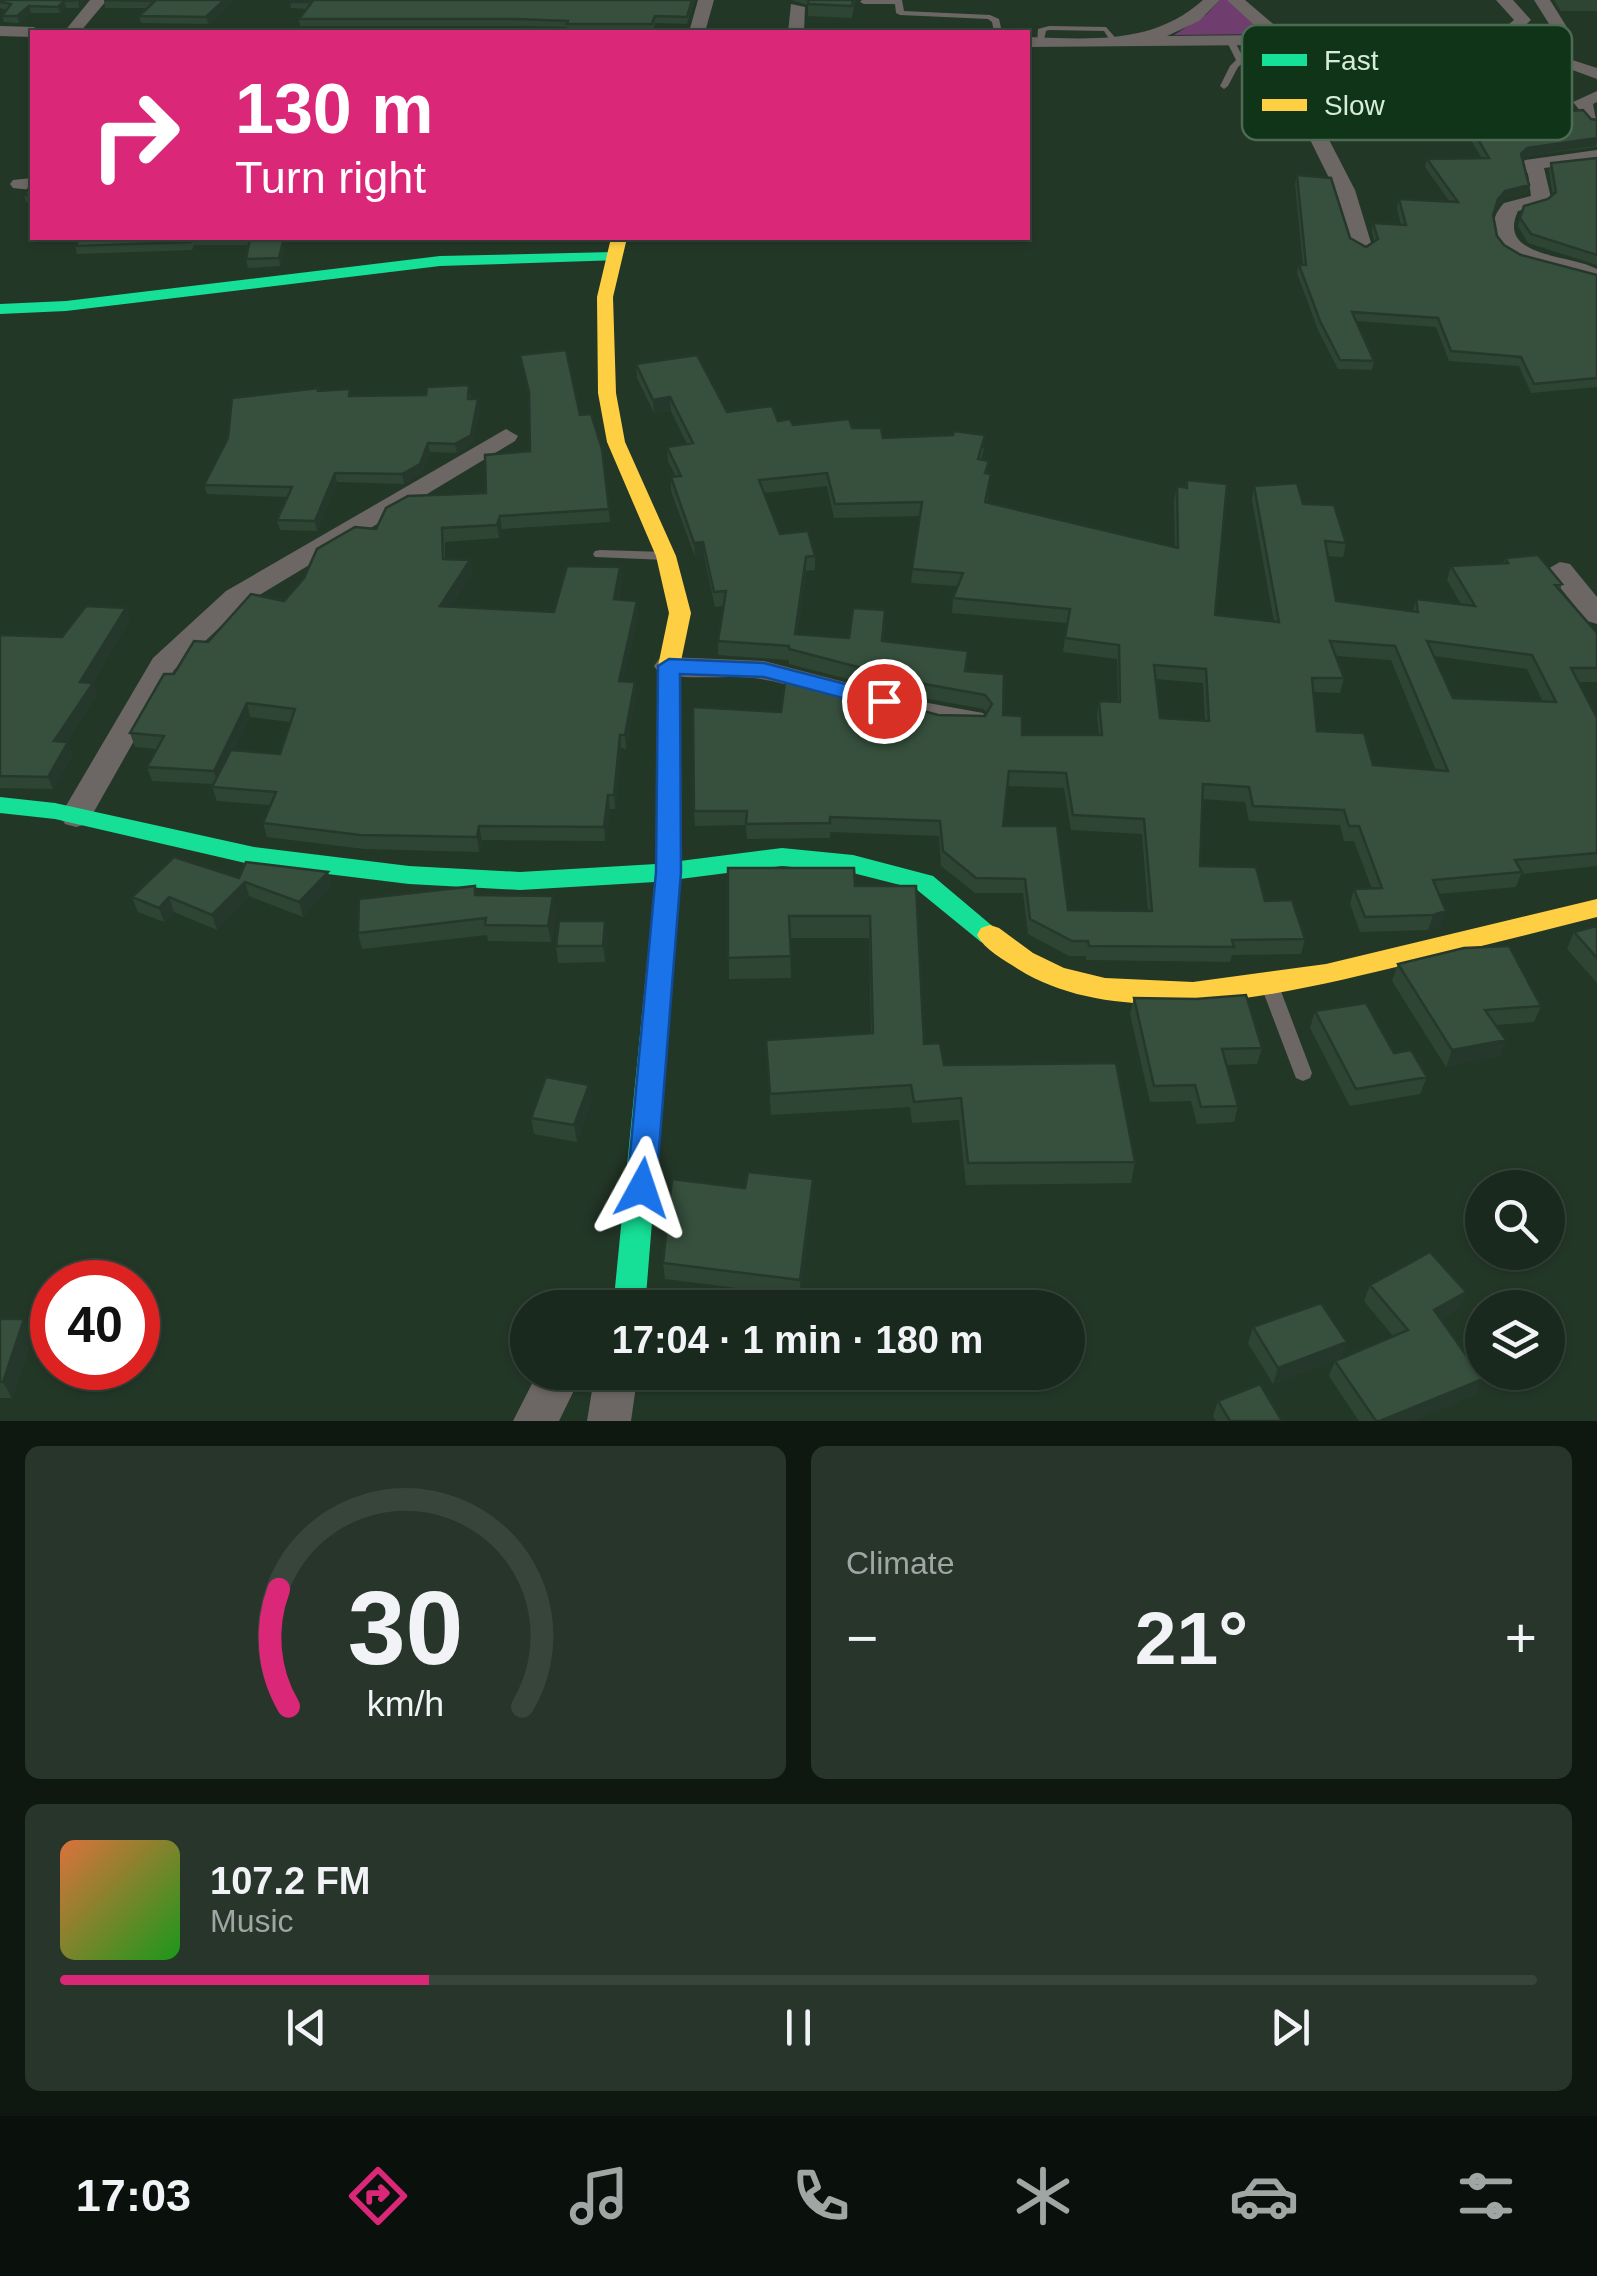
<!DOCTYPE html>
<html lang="en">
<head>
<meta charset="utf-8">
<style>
  :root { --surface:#1a291d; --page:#27352a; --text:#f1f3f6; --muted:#9fa6a4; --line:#38453b; --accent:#db2777 }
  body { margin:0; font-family:Arial,sans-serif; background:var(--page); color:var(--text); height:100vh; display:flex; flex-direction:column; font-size:38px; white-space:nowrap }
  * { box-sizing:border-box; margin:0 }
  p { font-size:32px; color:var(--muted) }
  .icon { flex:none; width:55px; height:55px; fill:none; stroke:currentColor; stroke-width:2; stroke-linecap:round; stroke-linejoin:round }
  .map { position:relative; height:1421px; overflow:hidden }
  .panel { display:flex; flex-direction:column; gap:25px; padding:25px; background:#0e1710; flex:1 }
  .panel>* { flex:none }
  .guide { position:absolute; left:30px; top:30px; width:1000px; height:210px; border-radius:0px; box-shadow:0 2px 8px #0004,0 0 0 2px var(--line); background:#db2777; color:#fff; overflow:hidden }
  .fabs { position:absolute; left:1465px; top:1170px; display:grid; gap:20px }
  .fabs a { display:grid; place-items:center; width:100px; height:100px; border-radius:50%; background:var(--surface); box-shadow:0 2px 8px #0004,0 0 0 2px var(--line); font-size:50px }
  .speed { position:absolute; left:30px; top:1260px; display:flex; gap:20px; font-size:50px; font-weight:700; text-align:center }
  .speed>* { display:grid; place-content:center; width:130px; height:130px; border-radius:50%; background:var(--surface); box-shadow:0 2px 8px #0004,0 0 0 2px var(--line); line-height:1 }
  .speed .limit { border:15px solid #d22; background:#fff; color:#111 }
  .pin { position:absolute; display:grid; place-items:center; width:85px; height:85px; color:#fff; margin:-42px; border:5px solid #fff; border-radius:50%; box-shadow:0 2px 10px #0007 }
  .me { position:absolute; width:110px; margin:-55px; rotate:5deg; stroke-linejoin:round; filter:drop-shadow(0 0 8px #0008) }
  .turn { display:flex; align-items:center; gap:35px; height:210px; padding:0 40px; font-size:45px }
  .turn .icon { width:130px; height:130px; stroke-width:2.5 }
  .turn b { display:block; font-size:70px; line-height:85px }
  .big { font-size:75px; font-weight:600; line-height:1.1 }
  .panel .widget { flex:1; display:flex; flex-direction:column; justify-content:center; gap:15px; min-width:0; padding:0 35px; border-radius:15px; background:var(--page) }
  .panel .dial { align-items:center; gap:0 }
  .dial svg { height:260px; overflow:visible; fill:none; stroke:var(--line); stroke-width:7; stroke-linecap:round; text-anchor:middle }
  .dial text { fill:var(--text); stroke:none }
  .song { display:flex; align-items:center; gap:30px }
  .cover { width:120px; height:120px; border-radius:15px; background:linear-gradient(135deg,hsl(20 70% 55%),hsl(120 70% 35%)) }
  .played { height:10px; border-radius:5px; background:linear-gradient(90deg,var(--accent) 25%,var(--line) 25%) }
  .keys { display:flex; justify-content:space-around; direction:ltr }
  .heat { display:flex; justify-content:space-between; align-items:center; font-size:55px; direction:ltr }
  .panel .tiles { flex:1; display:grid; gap:25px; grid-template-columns:1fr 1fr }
  .widget:last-child { grid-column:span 2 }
  .trip { position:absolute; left:510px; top:1290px; width:575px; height:100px; border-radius:50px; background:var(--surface); box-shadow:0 2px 8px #0004,0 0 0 2px var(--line); font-weight:600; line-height:100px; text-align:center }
  .dock { display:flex; height:160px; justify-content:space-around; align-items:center; background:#0a100c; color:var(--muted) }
  .dock .icon { width:70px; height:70px }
  .dock .active { color:var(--accent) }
  .dock b { font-size:45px; color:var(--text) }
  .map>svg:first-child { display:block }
</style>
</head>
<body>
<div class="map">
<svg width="1597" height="1421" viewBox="0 0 1597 1421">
  <rect width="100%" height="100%" fill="#233727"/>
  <path fill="#6f3e6e" d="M1220 0H1231L1265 34 1174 35 1207 14Z"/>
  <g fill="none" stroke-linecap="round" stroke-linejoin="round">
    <path fill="#6c6764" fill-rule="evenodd" d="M862 0H902L904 11 990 15 999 19 1002 32H994L992 22 988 19 900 15 896 13 895 4H864L860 2Z
      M1049 26 1106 27 1120 43 1113 45 1104 31 1049 30 1046 31 1043 44H1037L1038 29Z
      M1230 37 1234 40 1245 61 1238 67 1228 86 1224 89 1220 86 1230 66 1236 60 1226 40Z
      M600 550 666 552 673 556 666 560 595 557 593 554 595 551Z
      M1270 979 1276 981 1279 986 1312 1073 1310 1078 1303 1081 1296 1078 1294 1073 1261 986 1264 981Z"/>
    <path fill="#6c6764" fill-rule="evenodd" d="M90 0H107L80 32H64Z
      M698 0H714L705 32H689Z
      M1203 0H1220L1199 21 1167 36 1265 35 1227 0H1245L1286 35 1489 41 1514 20 1496 0H1513L1531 20 1506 43 1522 46 1532 35 1551 27 1534 0H1550L1568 29 1538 49 1597 68V79L1548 61 1493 51 1280 45 1355 190 1372 246 1362 252 1352 246 1335 190 1263 45 1028 47V37C1091 39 1153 45 1203 0Z
      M791 4 805 7 804 32H788Z
      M0 26 34 27 42 32H32V37L0 36Z
      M1597 91V102L1593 104 1597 125 1590 123 1573 102Z
      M1597 150V162L1544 168 1551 198 1545 204 1518 211C1496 258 1570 254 1597 269V283C1584 280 1573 271 1560 268 1534 262 1501 266 1495 232 1492 220 1496 212 1504 203L1531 196 1528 174 1522 164 1525 160Z
      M32 178V190L13 188 10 184 13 180Z
      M506 429 518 436 515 441 246 603 174 670 87 824 76 827 65 824 60 816 153 658 226 591Z
      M1560 562 1570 564 1597 597V624L1587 621 1546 570Z
      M669 657 764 661 917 701 983 713 987 720 983 727C939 739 816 689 766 680 731 673 693 682 659 673L654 666 659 659Z
      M538 1372H583L559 1421H513Z
      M595 1372H638L631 1421H587Z"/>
    <path fill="#16e098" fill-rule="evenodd" d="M614 252 620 254V260L440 266 66 311 0 314V304L66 301 440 256Z
      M669 759 681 767 680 861 782 848 853 855 933 876 1003 935 999 942 990 945 981 942 916 889 853 873 782 866 680 879 645 1308H613L655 882 520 890 409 884 254 865 55 819 0 813V797L55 803 254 847 409 866 520 872 656 864 657 767Z"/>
    <path fill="#ffcf43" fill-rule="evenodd" d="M611 238H627L613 297 616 393 625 442 676 556 691 613 680 666 681 767 669 775 657 767 658 666 669 613 656 556 607 442 598 393 597 297Z
      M1597 899V917C1535 933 1474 948 1412 963 1298 991 1125 1036 1018 969 1004 960 985 950 977 935L981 928 990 925 999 928 1033 953 1064 968 1105 978 1193 982 1326 964Z"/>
  </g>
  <path fill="#2f4534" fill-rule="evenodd" d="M0 0H86L79 8H66L60 13H31L19 23 4 22 2 16 7 10 0 8V10Z
    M104 0H232L208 24 141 23 139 16 148 8H105Z
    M694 0 687 24 655 23 653 31H568L567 27 517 26H300L299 19 307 9 291 8 290 2Z
    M792 0H855L852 18 808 16V5Z
    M1554 0H1597V11H1561Z
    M1524 115 1597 120V147L1524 156 1522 158 1529 185 1527 193 1503 199 1496 208 1493 216 1497 236 1504 245 1521 255 1597 275V387L1531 393 1519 366 1449 361 1436 327 1356 321 1374 361 1372 370 1338 369 1318 330 1297 273 1299 265H1303L1295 184 1297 175 1350 238 1366 247 1374 241 1372 231 1373 223 1401 225 1397 208 1399 199 1450 202 1425 167 1427 159 1482 158 1472 142 1475 134 1536 135 1522 123Z
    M1597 158V265L1528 243 1518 226 1524 206 1548 199 1553 195 1549 171 1551 163Z
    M32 184V203L26 202 24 195Z
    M81 238H293H288L280 266 248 268 246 259 249 245H194L192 250 77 254 75 246Z
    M363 238H397L364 241Z
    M520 355 580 415 602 449 610 522 502 529 499 538 445 542V559L470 560 472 574 451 606 554 612 620 567 621 581 618 599 637 601 638 614 623 681 635 682 636 695 626 749 621 748 615 809H610L605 841 482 840 479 852 364 849 267 837 263 823 270 805 217 801 212 787 214 784 152 781 147 767 157 749 135 747 130 733 174 674 208 642 284 601 376 529 486 493 530 451 529 399ZM250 717 290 722 280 754 234 750Z
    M636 364 727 412 793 425 852 428 883 438 984 448 981 460 988 474H991L987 503 1175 548 1174 500 1177 486 1185 487 1187 480 1215 615 1274 622 1252 500 1254 486 1303 504 1346 543 1343 557 1327 556 1336 601 1413 612 1416 599 1461 604 1447 580 1451 566 1503 563 1505 558 1562 584 1560 590 1597 633V682H1578L1597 718V866L1521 874 1516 887 1439 894 1441 926 1428 930 1360 932 1350 904 1354 889H1372L1354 841H1344L1340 825 1249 821 1245 802 1203 799 1200 866 1265 901 1305 939 1301 954 1232 955 1230 962 1086 960V956H1069L1028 934 1023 893H975L941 866 939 836 830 832V838L747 839 746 825 695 826 694 811 781 712 985 716 986 713 984 709 918 697 789 664V660L718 655V641L724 606 715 607 704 556 695 557 671 491V477H676L668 461 667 447 687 444 671 411 654 413 637 378ZM827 486 834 518 920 516 911 583 957 586 953 598 952 613 1067 623 1063 652 1117 659 1118 702 1099 701 1097 716 1099 735H1022L966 671 883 641 885 624 849 638 797 634 806 571 815 570V556L780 534 764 493ZM1336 656 1391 660 1436 770 1373 765 1317 731 1313 692 1340 693 1344 678ZM1434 656 1527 669 1543 702 1453 698ZM1155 679 1203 683 1205 721 1160 718ZM1007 786 1064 788 1071 830 1142 834 1148 911 1068 910 1003 826Z
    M320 391 351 396 471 394 470 399 480 408 472 444 457 453 430 452 422 473 404 484 337 482 317 531 280 530 277 520 288 497 207 494 204 485Z
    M126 608 130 620 92 683 97 695 66 742 73 755 53 789 0 788V635L62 637Z
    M728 868 855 886H916L924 1044 944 1065 1135 1162 1131 1183 966 1185 959 1120 912 1123 910 1107 771 1115 766 1040 871 1033 869 938H790L791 978 729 979Z
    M239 878 332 886 303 917 249 896 217 930 174 912 164 922 138 912 132 897Z
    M477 895 556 912 551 942 488 941 487 935 362 949 358 933Z
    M1597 926V983L1567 949 1574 932Z
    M607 937 605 962 558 963 556 946Z
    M1398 964 1541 1006 1534 1022 1496 1025 1506 1040 1499 1056 1446 1067 1392 981Z
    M1134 998 1262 1048 1257 1064 1227 1065 1238 1106 1234 1122 1197 1124 1191 1101 1150 1102 1130 1014Z
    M1315 1011 1394 1053 1427 1077 1420 1094 1350 1106 1310 1028Z
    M589 1085 591 1101 577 1142 534 1134 531 1118Z
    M813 1179 812 1195 800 1296 665 1279 663 1263 745 1188Z
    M1370 1285 1466 1292 1459 1308 1440 1319 1475 1395 1411 1421H1359L1329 1376 1335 1361 1393 1336 1364 1301Z
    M0 1319 33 1335 12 1398H0Z
    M1253 1327 1347 1342 1340 1358 1273 1384 1248 1343Z
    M1218 1401 1282 1421H1216L1213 1416Z"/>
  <path fill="#26382b" d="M78 0H86L79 8Z
    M224 0H232L208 24 206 17Z
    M64 1 66 8 60 13 58 7Z
    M29 6 31 13 19 23 17 16Z
    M1597 138 1596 146 1524 156 1519 162 1521 154 1527 148Z
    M1529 185 1527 193 1503 199 1496 208 1498 199 1505 191Z
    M284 238H288L280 266 279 258Z
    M670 397 671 411 654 413 653 400Z
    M478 399 480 408 472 444 457 453 455 444Z
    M428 443 430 452 422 473 404 484 402 474Z
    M335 473 337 482 317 531 315 521Z
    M500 516 502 529 499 538 497 525Z
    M703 542 704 556 695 557 694 543Z
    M806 557V571L795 648V634Z
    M470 560 472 574 442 620 440 606Z
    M620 567 621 581 615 612 614 599Z
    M637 601 638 614 620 695 619 681Z
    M126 608 130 620 85 694 80 682Z
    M635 682 636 695 626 749 625 735Z
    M93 683 97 695 58 754 54 741Z
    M247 703 250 717 218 785 214 771Z
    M620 735 621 748 615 809 614 795Z
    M68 742 73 755 53 789 48 777Z
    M608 795 610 809 605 841 604 827Z
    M479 826 482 840 479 852 477 837Z
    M328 872 332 886 303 917 299 902Z
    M245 882 249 896 217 930 212 915Z
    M553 896 556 912 551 942 548 926Z
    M169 897 174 912 164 922 159 908Z
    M1446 911 1441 926 1428 930 1433 915Z
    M605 921 607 937 605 962 603 946Z
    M1506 1040 1499 1056 1446 1067 1452 1050Z
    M589 1085 591 1101 577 1142 574 1125Z
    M813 1179 812 1195 800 1296V1280Z
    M1466 1292 1459 1308 1427 1326 1434 1310Z
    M24 1319 33 1335 12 1398 3 1382Z
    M1347 1342 1340 1358 1273 1384 1278 1368Z
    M1483 1379 1475 1395 1411 1421H1380Z"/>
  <path fill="#37503d" stroke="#26382b" stroke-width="2.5" fill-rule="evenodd" d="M0 0H78L64 1 58 7 29 6 17 16H2L11 4 0 2Z
    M104 0H224L206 17 139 16 155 1Z
    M291 0H692L687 17 655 16 652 24H567L568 21 516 19H299L312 2H290Z
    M808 0H853L852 6 808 4Z
    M1583 110 1591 119 1597 120V138L1527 148 1521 154 1529 185 1505 191 1498 199 1493 215 1497 236 1504 245 1521 255 1597 275V378L1534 384 1521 357 1451 351 1438 318 1352 312 1374 361 1340 360 1320 321 1299 265H1306L1297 175 1331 178 1350 238 1366 247 1378 239 1373 223 1406 225 1399 199 1458 202 1427 159 1489 158 1475 134 1548 136 1524 115Z
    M1597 158V255L1531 234 1520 218 1524 206 1548 199 1556 192 1551 163Z
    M32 184V195H24Z
    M81 238H192L190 242 75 246Z
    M250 238H284L279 258 246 259Z
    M566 350 580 415 591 414 602 449 609 509 500 516 497 525 442 528 443 559 470 560 440 606 554 612 567 566 620 567 614 599 637 601 619 681 635 682 625 735H620L614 795H608L604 827 479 826 477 837 360 835 263 823 276 792 212 787 231 750 280 754 295 709 247 703 214 771 147 767 164 736 130 733 164 674H174L194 641 208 642 251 594 284 601 304 578 317 549 355 527 376 529 386 508 408 496 486 493 485 455 530 451 529 392 520 355Z
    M697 355 727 412 772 406 778 421 790 419 793 425 849 419 852 428H881L883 438 953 435 954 431 985 435 978 459 989 461 985 473 991 474 985 502 1178 548 1177 486 1187 488V480L1227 484 1215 615 1279 622 1254 486 1297 483 1303 504 1334 505 1346 543 1325 541 1336 601 1418 612 1416 599 1475 606 1451 566 1508 563 1505 558 1538 555 1562 584 1555 585 1597 633V668H1571L1597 718V853L1515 860 1522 872 1433 880 1446 911 1433 915 1365 917 1354 889 1382 888 1359 826H1349L1344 810 1253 806 1249 787 1203 784 1200 866 1256 867 1265 901 1292 900 1305 939 1232 940 1234 947 1089 946 1088 941H1072L1030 919 1025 879 976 878 943 851 940 821 830 817V823L746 824 747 811H694L693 707 781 712 786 674 938 715 985 716 992 704 985 695 919 683 789 649V646L718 641 726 591 714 592 703 542 694 543 671 477 681 476 667 447 693 443 670 397 653 400 636 364ZM827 473 835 504 922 502 912 569 963 573 953 598 1070 609 1065 638 1119 645 1120 702 1099 701 1102 735H1022V716L1003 715 1004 674 965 671 968 651 882 641 885 610 853 608 849 638 795 634 806 557 815 556 808 531 780 534 759 480ZM1330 641 1395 646 1448 771 1373 765 1364 733 1317 731 1312 678H1344ZM1427 641 1532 655 1556 702 1453 698ZM1154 665 1206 669 1209 721 1160 718ZM1009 771 1066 773 1073 815 1144 819 1152 911 1068 910 1057 826H1003Z
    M469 385 468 399H478L471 435 455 444 428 443 420 464 402 474 335 473 315 521 277 520 292 487 204 485 228 438 232 398 319 388 318 391 350 389 349 396 426 395 427 387Z
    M86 606 126 608 80 682 93 683 54 741 68 742 48 777 0 776V635L62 637Z
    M174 857 239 878 246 862 328 872 299 902 245 882 212 915 169 897 159 908 132 897Z
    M728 868H854L855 886H916L924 1044 940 1043 944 1065 1116 1063 1135 1162 968 1163 961 1098 914 1102 911 1085 770 1094 766 1040 873 1033 870 916H789L791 956 728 958Z
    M475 886V895L553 896 548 926 485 925 486 918 358 933 359 899Z
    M559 921H605L603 946H556Z
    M1597 926V958L1574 932Z
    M1509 946 1541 1006 1485 1010 1506 1040 1452 1050 1398 964 1464 948Z
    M1246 995 1262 1048 1222 1049 1238 1106 1201 1107 1195 1085 1154 1086 1134 998 1196 999Z
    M1366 1003 1394 1053 1411 1050 1427 1077 1356 1089 1315 1011Z
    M546 1077 589 1085 574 1125 531 1118Z
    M748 1172 813 1179 800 1280 663 1263 672 1179 745 1188Z
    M1430 1252 1466 1292 1434 1310 1483 1379 1380 1421H1376L1335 1361 1408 1330 1370 1285Z
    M1321 1303 1347 1342 1278 1368 1253 1327Z
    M0 1319H24L3 1382H0Z
    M1260 1384 1282 1421H1230L1218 1401Z"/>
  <path fill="#1a73e8" stroke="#114b97" stroke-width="2.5" d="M669 659 764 663 892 696 895 701 884 709 764 677 680 674 681 872 656 1188 652 1197 642 1201 631 1197 627 1188 656 872 658 666Z"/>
  <rect x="1242" y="25" width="330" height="115" rx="15" fill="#103418" stroke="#4c6b52" stroke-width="2.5"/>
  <rect x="1262" y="54" width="45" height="12" fill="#16e098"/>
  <rect x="1262" y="99" width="45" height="12" fill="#ffcf43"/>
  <g font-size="28" fill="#d8ecda">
    <text x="1324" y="70">Fast</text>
    <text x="1324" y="115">Slow</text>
  </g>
</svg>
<div class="fabs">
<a><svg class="icon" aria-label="search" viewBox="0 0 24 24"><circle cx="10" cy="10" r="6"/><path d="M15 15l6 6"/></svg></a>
<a><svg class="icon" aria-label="layers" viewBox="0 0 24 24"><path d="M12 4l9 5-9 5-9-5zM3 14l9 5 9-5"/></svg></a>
</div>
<div class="speed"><div class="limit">40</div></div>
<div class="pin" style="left:884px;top:701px;background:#d93025"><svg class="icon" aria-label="arrive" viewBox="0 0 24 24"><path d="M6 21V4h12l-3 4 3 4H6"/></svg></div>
<svg class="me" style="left:642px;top:1188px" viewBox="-20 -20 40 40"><path d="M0-17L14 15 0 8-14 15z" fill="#1a73e8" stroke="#fff" stroke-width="4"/></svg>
<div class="trip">17:04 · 1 min · 180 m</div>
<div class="guide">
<div class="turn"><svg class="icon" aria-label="right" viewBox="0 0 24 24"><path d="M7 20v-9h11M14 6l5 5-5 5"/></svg><div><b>130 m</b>Turn right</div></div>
</div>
</div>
<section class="panel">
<div class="tiles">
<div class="widget dial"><svg viewBox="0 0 100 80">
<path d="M14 69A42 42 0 1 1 86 69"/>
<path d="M14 69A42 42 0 0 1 11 33" stroke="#db2777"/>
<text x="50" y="56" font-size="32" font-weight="700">30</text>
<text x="50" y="72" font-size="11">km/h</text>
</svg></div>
<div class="widget"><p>Climate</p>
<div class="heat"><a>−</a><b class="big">21°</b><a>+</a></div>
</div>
<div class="widget">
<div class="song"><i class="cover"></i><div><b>107.2 FM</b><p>Music</p></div></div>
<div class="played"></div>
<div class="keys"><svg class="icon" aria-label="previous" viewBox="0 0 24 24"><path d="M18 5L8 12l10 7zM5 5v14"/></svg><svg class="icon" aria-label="pause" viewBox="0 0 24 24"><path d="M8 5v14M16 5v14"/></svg><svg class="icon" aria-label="next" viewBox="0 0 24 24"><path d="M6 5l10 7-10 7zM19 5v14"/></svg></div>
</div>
</div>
</section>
<nav class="dock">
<b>17:03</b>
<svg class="icon active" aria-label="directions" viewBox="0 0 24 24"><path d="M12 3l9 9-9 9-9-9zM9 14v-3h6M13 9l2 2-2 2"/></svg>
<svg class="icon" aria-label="music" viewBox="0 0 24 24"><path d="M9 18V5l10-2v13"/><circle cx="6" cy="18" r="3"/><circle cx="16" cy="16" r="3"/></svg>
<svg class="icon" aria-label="phone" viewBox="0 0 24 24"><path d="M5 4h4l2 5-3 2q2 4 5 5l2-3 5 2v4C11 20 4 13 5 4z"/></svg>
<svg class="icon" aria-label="climate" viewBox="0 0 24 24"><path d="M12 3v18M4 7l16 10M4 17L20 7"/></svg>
<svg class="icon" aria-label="car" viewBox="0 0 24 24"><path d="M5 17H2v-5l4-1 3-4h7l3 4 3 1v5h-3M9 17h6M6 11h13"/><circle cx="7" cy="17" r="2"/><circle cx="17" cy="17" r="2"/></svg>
<svg class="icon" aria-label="filters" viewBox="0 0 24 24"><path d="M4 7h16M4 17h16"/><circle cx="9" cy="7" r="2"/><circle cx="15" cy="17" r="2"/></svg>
</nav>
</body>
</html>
